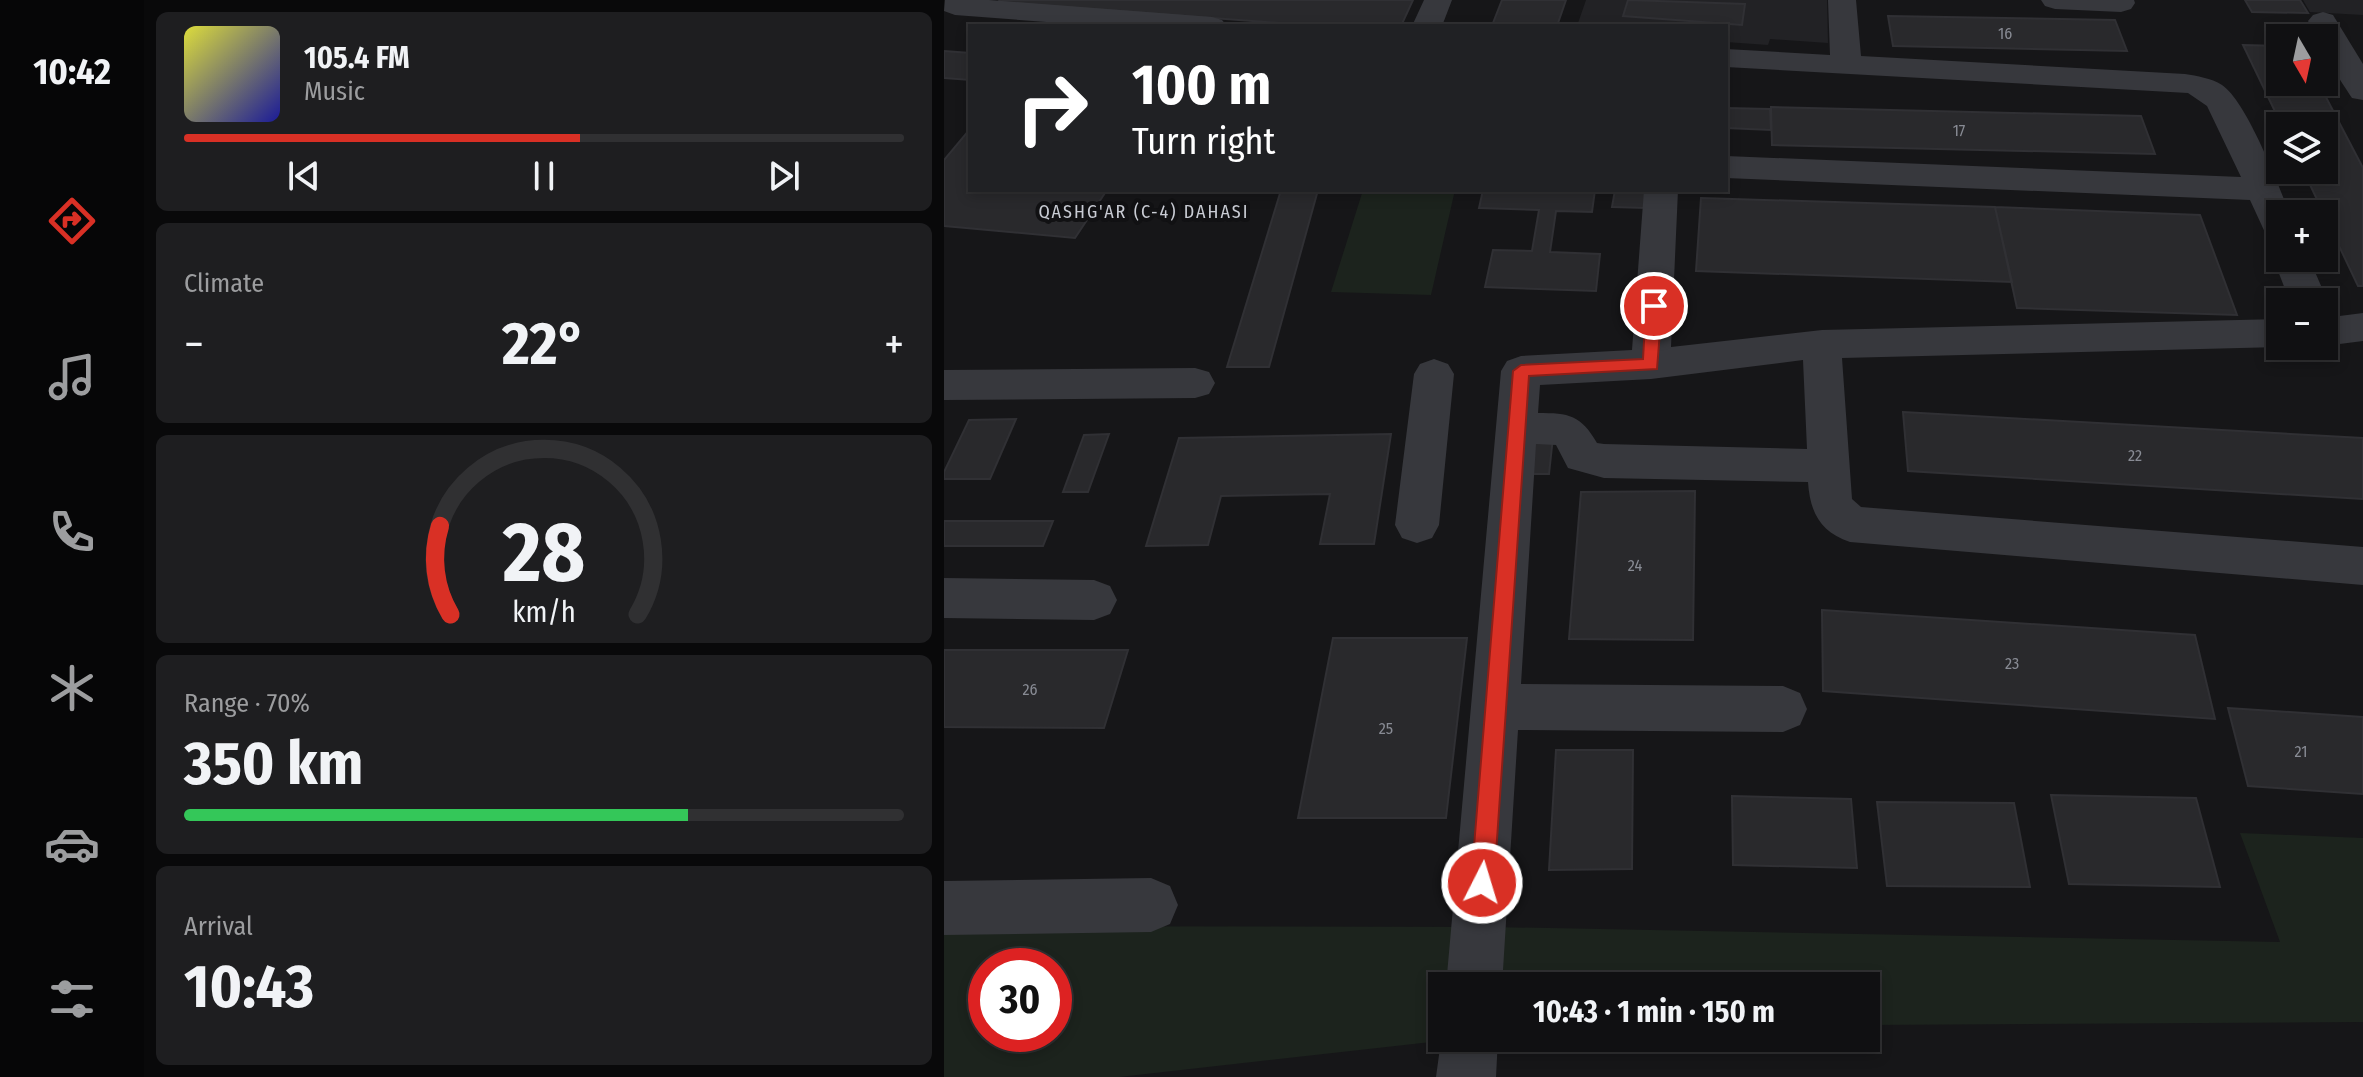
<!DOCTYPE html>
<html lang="en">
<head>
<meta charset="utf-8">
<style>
  :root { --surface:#101012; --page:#1e1e20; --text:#f1f3f6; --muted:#9c9d9f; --line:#303032; --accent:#d93025 }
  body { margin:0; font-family:"Fira Sans Condensed",sans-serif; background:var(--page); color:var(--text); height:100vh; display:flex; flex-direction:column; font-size:30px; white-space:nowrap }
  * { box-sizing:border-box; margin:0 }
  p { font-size:26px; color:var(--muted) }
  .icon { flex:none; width:44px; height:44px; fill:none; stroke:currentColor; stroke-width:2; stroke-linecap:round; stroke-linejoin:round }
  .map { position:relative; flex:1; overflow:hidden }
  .side { display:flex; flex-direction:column; gap:12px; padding:12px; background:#09090a; width:800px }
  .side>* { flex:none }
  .guide { position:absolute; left:24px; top:24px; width:760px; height:168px; border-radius:0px; box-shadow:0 4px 12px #0003,0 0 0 2px var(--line); background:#202124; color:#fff; overflow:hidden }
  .needle { width:52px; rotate:171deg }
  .controls { position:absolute; left:1322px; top:24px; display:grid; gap:16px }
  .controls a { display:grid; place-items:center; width:72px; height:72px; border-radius:0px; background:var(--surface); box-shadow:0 4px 12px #0003,0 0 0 2px var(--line); font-size:40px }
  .speed { position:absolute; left:24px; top:948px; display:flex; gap:16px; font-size:40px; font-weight:700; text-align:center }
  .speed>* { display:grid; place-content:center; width:104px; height:104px; border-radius:50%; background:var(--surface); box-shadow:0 4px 12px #0003,0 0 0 2px var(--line); line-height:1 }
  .speed .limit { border:12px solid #d22; background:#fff; color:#111 }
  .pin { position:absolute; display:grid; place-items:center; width:68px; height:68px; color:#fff; margin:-34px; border:4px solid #fff; border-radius:50%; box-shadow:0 2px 8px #0007 }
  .me { position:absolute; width:88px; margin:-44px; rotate:5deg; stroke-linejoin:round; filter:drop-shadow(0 0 6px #0008) }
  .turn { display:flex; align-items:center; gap:28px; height:168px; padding:0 32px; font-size:36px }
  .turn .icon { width:104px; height:104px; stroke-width:2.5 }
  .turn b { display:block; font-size:56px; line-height:68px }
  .big { font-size:60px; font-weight:700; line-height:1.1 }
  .side .card { flex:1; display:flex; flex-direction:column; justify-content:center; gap:12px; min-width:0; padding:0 28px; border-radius:12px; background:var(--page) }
  .side .dial { align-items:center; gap:0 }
  .dial svg { height:208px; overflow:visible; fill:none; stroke:var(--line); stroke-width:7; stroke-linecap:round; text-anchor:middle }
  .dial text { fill:var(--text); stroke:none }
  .song { display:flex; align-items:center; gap:24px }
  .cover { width:96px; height:96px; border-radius:12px; background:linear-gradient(135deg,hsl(60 70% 55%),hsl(240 70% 35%)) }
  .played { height:8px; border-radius:4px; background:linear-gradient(90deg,var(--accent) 55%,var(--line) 55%) }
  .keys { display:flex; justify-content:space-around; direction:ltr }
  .heat { display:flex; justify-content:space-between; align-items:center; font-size:44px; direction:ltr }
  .charge { height:12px; border-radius:6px; background:linear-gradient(90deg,#34c759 70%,var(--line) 0) }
  .trip { position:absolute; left:484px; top:972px; width:452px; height:80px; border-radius:0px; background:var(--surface); box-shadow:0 4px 12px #0003,0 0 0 2px var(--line); font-weight:700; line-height:80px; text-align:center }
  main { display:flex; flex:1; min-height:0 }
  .dock { display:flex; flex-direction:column; width:144px; justify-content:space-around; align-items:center; background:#060607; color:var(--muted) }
  .dock .icon { width:56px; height:56px }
  .dock .current { color:var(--accent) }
  .dock b { font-size:36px; color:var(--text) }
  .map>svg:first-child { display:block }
</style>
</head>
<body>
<main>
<nav class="dock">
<b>10:42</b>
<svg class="icon current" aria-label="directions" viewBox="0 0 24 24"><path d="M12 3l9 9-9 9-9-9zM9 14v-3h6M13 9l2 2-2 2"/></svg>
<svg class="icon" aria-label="music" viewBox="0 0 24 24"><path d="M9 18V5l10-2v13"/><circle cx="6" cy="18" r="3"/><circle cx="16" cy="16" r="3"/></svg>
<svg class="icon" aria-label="phone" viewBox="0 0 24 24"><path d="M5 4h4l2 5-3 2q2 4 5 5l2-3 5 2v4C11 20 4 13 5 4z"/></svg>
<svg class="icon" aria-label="climate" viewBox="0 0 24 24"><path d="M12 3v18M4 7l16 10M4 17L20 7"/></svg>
<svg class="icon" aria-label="car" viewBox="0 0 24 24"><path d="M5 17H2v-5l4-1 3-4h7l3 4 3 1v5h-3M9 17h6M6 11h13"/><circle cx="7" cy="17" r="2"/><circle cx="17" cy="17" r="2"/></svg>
<svg class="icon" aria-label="filters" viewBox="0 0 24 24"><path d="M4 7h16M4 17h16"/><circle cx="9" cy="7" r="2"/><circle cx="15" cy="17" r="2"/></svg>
</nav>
<section class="side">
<div class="card">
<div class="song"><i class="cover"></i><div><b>105.4 FM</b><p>Music</p></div></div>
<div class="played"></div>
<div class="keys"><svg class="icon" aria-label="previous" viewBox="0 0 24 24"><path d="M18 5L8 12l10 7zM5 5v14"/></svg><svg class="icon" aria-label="pause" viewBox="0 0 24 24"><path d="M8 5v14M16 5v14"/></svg><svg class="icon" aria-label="next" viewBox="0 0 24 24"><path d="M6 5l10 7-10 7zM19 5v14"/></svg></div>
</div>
<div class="card"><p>Climate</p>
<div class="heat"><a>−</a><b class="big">22°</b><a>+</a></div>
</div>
<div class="card dial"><svg viewBox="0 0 100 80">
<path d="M14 69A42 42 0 1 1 86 69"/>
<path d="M14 69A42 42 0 0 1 10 35" stroke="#d93025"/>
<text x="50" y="56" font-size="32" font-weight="700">28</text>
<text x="50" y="72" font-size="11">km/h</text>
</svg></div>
<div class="card"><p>Range · 70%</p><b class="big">350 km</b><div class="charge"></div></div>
<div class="card"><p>Arrival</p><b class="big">10:43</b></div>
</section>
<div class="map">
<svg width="1419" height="1077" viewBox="0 0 1419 1077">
  <rect width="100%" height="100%" fill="#161618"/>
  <path fill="#222225" d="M642 0H883L884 43 826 39 824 45 782 42V26H633Z
    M1359 0H1419V15L1366 12Z"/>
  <path fill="#1c231d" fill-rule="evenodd" d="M419 190H511L487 295 387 292Z
    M1296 833 1419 838V1022L922 1025V986H498V1038H523L175 1077H0V926L548 927 1336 942ZM42 966H110V1034H42Z"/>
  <path fill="#29292c" stroke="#303034" stroke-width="2" d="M56 0H469L457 26H376L54 2Z
    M558 0H622L613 26 549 23Z
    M684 0 801 4 798 25 679 16Z
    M1301 0H1356L1364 13 1308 12Z
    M944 16 1171 20 1183 51 949 46Z
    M1299 45 1336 46V82H1374L1419 168V286H1414L1359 170H1380V126H1338Z
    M0 51 26 53V80L0 78Z
    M827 107 1197 116 1211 154 828 145Z
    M782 108 826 109 827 130 782 128Z
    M26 129V190H163L131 238 0 226V160Z
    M337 190H374L325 367H283Z
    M539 190H651L648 212 612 211 606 252 656 254 652 291 541 287 549 250 588 251 595 210 535 208Z
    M671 190H704L702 208 668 207Z
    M757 198 1051 207 1068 282 752 271Z
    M1051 207 1256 215 1293 315 1073 308Z
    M959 412 1419 438V499L964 471Z
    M72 419 46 479H0V472L25 420Z
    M165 434 144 492H119L140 435Z
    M447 434 430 544H376L386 494 277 496 264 545 202 546 235 438Z
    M609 437 605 474H582L586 438Z
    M751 491 749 640 625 639 637 492Z
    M0 521H109L99 546H0Z
    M878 610 1251 635 1271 719 879 691Z
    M389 638H523L502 818H354Z
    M0 650H184L160 728 0 727Z
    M1284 708 1419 717V794L1304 786Z
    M612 750H689L688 869 605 870Z
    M1107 795 1252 798 1276 887 1125 884Z
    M788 796 907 799 913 868 789 865Z
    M933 802 1070 803 1086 887 943 886Z"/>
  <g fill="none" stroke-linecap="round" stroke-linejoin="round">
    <path fill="#37383d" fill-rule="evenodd" d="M45 0 268 17 278 20 283 26H156L11 15 0 11 1 0Z
      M480 0H508L498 26H468Z
      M884 0H912L917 56 1241 74C1253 76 1267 78 1278 85 1303 102 1334 184 1346 214H1336V243L1324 239 1306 200 782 178V156L1297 177 1263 106 1244 93 782 67V49L886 55Z
      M1097 0H1190L1191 3 1187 9 1177 12 1111 9 1101 6Z
      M1379 12 1389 15 1419 64V100L1408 98C1397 81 1380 58 1380 38H1374L1364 21 1369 15Z
      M700 190H734L727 347 878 330 1336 319V346H1339L1336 347 898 358 908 499 917 507 1419 547V585L906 542C876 532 866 512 864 482L660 478 624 468 612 445 592 444 577 684 839 686 856 693 863 709 856 725 839 732 574 730 558 986H502L557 371 563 361 577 356 688 350ZM859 360 863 449 660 444 653 443C637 415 625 413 594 413L596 385 707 379Z
      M1334 249 1336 258H1365L1384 302 1380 308V302H1346L1329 258Z
      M1419 313V341L1380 346V318Z
      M490 359 504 364 510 374 495 525 488 538 473 543 458 538 451 525 470 374 476 364Z
      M251 368 265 372 271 383 265 394 251 398 0 400V370Z
      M0 578 150 580 166 586 173 600 166 614 150 620 0 618Z
      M207 878 226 886 234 905 226 924 207 932 0 935V881Z
      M498 1033V1038H554L552 1077H492Z"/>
  </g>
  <path fill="#d93025" stroke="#8d1f18" stroke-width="2" d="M710 301 718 306 713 369 585 376 550 883 546 891 538 895 531 891 527 883 569 371 577 365 699 359 702 306Z"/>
  <g text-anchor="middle" stroke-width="8" stroke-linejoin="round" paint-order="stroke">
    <g font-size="16" fill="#888b94">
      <text x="1061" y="39">16</text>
      <text x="1015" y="136">17</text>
      <text x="1191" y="461">22</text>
      <text x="691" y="571">24</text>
      <text x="1068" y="669">23</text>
      <text x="86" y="695">26</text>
      <text x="442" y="734">25</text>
      <text x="1357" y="757">21</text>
    </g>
    <g font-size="18" letter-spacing="2" fill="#c9ccd4" stroke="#111113">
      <text x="200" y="218">QASHG'AR (C-4) DAHASI</text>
    </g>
  </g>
</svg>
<div class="controls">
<a><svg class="needle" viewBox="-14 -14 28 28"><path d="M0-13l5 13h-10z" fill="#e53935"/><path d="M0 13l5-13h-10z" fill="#9c9d9f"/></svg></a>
<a><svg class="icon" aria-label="layers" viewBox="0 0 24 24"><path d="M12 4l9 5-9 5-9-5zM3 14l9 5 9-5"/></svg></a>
<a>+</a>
<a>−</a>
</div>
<div class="speed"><div class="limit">30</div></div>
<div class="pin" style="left:710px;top:306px;background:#d93025"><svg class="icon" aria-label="arrive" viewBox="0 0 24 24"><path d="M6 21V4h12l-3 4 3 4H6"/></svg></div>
<svg class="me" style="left:538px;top:883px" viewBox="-20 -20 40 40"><circle r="17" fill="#d93025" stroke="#fff" stroke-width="3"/><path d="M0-11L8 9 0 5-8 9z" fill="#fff"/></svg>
<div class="trip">10:43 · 1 min · 150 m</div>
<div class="guide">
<div class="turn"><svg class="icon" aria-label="right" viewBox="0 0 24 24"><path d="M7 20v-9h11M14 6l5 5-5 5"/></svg><div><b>100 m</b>Turn right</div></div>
</div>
</div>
</main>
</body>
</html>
